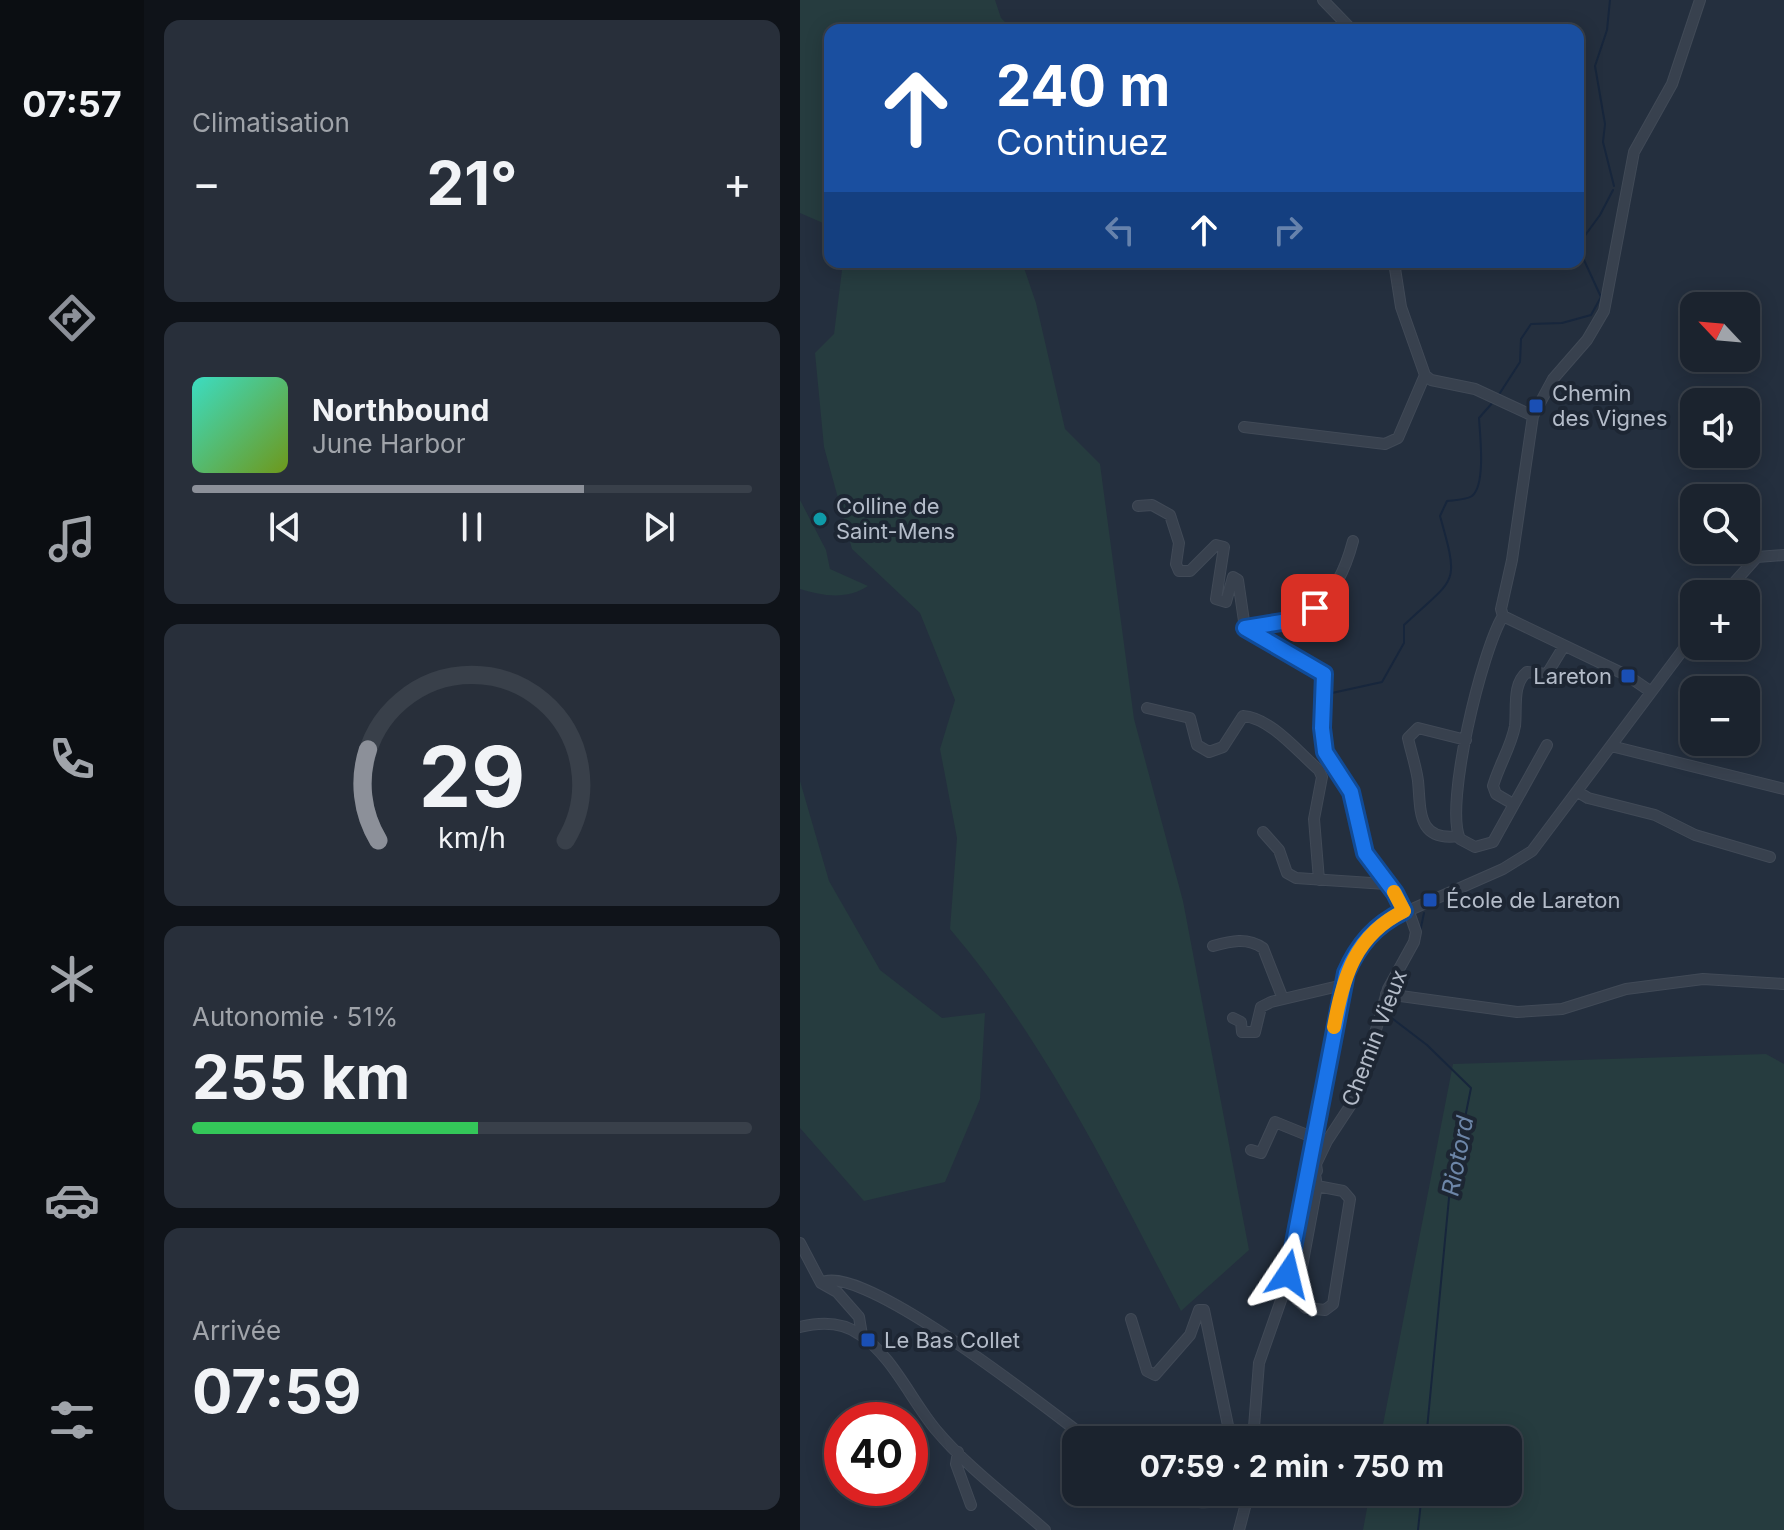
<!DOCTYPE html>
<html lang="fr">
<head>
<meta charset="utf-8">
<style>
  :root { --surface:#1b232e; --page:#282f3a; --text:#f1f3f6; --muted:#a0a4aa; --line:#39404a; --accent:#8c9099 }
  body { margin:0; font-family:Inter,sans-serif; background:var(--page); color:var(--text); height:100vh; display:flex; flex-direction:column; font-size:30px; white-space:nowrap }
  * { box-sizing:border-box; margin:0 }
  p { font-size:26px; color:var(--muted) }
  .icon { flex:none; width:44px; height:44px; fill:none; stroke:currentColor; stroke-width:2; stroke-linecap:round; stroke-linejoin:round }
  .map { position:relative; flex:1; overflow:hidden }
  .drawer { display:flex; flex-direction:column; gap:20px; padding:20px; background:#0f1319; width:656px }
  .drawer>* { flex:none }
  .banner { position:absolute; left:24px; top:24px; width:760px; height:244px; border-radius:16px; box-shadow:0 4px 20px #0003,0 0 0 2px var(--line); background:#1a4fa0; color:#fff; overflow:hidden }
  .needle { width:52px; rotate:296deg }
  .tools { position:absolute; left:880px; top:292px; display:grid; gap:16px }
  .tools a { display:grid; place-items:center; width:80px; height:80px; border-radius:16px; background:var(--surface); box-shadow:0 4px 20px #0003,0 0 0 2px var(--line); font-size:40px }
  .speed { position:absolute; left:24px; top:1402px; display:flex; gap:16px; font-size:40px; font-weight:700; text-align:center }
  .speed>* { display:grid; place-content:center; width:104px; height:104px; border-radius:50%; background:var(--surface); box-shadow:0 4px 20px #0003,0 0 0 2px var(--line); line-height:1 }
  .speed .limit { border:12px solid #d22; background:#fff; color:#111 }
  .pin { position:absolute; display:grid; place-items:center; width:68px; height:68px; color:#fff; margin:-34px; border-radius:16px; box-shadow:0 4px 12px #0006 }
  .me { position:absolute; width:88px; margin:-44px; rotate:10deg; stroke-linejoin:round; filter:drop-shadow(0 0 6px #0008) }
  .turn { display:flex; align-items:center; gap:28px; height:168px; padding:0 40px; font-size:36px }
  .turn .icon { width:104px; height:104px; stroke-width:2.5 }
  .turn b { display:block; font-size:56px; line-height:68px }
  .lanes { display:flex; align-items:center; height:76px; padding:0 40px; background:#0003; justify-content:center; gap:40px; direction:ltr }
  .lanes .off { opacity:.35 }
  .big { font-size:60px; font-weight:700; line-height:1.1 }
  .drawer .card { flex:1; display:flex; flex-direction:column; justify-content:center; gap:12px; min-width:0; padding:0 28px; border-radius:16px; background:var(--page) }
  .drawer .dial { align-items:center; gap:0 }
  .dial svg { height:208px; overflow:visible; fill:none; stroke:var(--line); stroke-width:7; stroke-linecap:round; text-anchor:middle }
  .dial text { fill:var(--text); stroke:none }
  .song { display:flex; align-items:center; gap:24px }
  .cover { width:96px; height:96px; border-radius:12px; background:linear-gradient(135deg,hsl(170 70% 55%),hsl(80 70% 35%)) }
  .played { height:8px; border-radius:4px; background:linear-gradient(90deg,var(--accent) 70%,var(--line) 70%) }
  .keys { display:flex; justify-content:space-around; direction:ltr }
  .heat { display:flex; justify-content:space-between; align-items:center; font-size:44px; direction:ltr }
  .charge { height:12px; border-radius:6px; background:linear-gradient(90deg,#34c759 51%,var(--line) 0) }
  .trip { position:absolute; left:262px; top:1426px; width:460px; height:80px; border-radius:16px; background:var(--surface); box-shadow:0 4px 20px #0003,0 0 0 2px var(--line); font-weight:700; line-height:80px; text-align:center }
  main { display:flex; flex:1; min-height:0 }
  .menu { display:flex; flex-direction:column; width:144px; justify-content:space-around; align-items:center; background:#0b0e12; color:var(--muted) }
  .menu .icon { width:56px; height:56px }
  .menu .active { color:var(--accent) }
  .menu b { font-size:36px; color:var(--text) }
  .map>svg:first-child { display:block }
</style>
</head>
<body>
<main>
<nav class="menu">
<b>07:57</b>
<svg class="icon active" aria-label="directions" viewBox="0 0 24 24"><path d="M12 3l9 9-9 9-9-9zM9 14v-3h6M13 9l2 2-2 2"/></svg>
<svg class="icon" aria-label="music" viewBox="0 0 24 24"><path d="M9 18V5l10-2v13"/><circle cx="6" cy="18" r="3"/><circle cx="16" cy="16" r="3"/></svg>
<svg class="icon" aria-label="phone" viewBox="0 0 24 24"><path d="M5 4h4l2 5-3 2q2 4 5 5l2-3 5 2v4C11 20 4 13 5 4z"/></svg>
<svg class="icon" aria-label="climate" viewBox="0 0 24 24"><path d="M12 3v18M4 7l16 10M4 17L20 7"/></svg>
<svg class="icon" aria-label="car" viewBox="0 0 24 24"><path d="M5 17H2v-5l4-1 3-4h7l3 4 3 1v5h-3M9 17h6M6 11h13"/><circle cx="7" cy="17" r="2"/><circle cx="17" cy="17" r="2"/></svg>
<svg class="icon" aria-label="filters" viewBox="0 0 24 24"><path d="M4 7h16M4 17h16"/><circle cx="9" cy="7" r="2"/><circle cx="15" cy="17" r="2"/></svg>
</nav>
<section class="drawer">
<div class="card"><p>Climatisation</p>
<div class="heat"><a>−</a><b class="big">21°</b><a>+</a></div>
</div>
<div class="card">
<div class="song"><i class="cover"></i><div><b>Northbound</b><p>June Harbor</p></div></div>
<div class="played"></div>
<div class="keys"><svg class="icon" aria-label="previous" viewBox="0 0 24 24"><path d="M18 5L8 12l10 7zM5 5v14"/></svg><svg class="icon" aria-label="pause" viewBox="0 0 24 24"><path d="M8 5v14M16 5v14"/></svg><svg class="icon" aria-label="next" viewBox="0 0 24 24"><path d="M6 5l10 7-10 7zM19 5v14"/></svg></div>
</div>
<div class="card dial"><svg viewBox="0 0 100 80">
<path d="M14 69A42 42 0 1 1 86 69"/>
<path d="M14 69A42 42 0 0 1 10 34" stroke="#8c9099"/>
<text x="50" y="56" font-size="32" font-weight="700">29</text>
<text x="50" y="72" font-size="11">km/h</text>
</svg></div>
<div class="card"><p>Autonomie · 51%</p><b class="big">255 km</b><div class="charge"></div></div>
<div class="card"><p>Arrivée</p><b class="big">07:59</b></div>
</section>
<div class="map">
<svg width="984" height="1530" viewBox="0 0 984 1530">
  <rect width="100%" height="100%" fill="#242f3e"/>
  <path fill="#263c3f" d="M0 0H195L201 18 213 30H30V226L0 213Z
    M43 262H222L236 303 265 429 300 464 334 719 383 901 449 1250 381 1311C312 1179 247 1043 150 929L157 838 140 749 155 700 120 613 52 549 24 447 15 353 34 334Z
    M0 500 26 550 30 569 68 586C47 600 23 596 0 589Z
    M0 781 29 881 80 970 142 1018 185 1013 180 1099 145 1182 64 1201 0 1128Z
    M966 1054 984 1064V1530H563L570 1492H708V1440H580L653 1064Z"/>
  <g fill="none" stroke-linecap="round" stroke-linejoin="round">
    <path stroke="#17263c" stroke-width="2" d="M810 0 807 30 795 66 805 124 803 142 814 186
      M778 245 800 215 813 190
      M698 396 720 362 721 339 731 324 762 323 791 315 801 297 778 247
      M528 703 532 693 582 682 604 643V625C656 576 660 587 640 516L647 501C655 500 666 500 672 496 686 485 680 435 679 418L694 401
      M528 709C528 725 528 739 534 754 542 771 554 779 557 799
      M596 887 605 897
      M620 932 624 913
      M591 1000 589 1016 627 1045 671 1088 649 1198 626 1440
      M618 1530 622 1492"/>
    <defs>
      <path id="minor" d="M523 0 552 30
        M625 375 631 380 675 389 733 416
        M444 427 585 444 598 438 625 375 601 307 594 262
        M338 506 352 505 370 515 379 543 376 564 379 571H390L416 545 424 547 416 599 426 602 433 577 438 580 445 628
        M924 594 957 557 984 555
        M703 616 828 676 847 689
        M445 628 524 674 522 728 525 752 529 762 547 782 565 853 595 893 604 911
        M445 628C508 619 536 605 553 541
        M347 708 390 718 397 745 409 752 423 747 443 716C471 718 498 752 519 770L522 777 514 819 519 880
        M747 745 693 842 675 847 660 839C644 805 682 650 703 616L701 609 712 560 733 416 753 379 787 340 804 311 834 152 872 84 900 0
        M811 746 984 789
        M778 792 788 798 855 815 895 835 970 857
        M708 801 696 794 693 786C699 765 711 747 715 726 717 708 712 684 727 672L747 674 764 646
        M463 832 479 850 487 873 496 878 586 884
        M659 836C616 842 621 809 618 781 616 766 611 752 608 738L618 728 666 740
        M413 946C431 941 447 937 463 948L483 999
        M586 994 717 1012 762 1009 826 989 903 979 984 984
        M433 1018 441 1022 442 1032H455L461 1007 471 1002 543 985
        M451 1150 461 1153 475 1122 512 1137
        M515 1174 517 1186 496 1299 506 1308 525 1310 533 1304 550 1199 543 1191 517 1186
        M512 1176 517 1171 516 1164 527 1141 556 1097 588 989 614 942 616 932 608 909
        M0 1243 21 1283 37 1292 59 1317 62 1335
        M21 1283C60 1259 251 1412 289 1440
        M331 1319 347 1371 355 1375 390 1335 399 1310H404L431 1440
        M0 1327C20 1322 42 1322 59 1334 92 1355 111 1400 136 1430 167 1467 209 1498 245 1530
        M453 1440 459 1363 486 1286 535 1018 551 962 565 939 585 921 703 869 732 851 894 635
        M158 1452 156 1464 171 1505
        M360 1492C379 1502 419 1509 435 1492
        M439 1530 449 1492"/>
    </defs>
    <use href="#minor" stroke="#414a57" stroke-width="12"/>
    <use href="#minor" stroke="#38414e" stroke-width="10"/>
  </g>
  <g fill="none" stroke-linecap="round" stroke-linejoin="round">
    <defs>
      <path id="route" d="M488 1274 546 973C558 945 575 925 604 911L595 893 565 853 551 792 525 752 522 728 524 674 445 628 488 621 515 608"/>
    </defs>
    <use href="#route" stroke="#114b97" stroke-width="20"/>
    <use href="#route" stroke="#1a73e8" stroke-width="14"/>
    <path stroke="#f59e0b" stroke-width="14" d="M534 1027C543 977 555 935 604 911L594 892"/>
  </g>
  <g fill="#1a4fb4" stroke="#1d2633" stroke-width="3">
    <rect x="728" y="398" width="16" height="16" rx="4"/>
    <rect x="820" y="668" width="16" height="16" rx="4"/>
    <rect x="622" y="892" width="16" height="16" rx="4"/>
    <rect x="60" y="1332" width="16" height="16" rx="4"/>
  </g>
  <circle fill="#0f9aa8" stroke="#1d2633" stroke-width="3" cx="20" cy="519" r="8"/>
  <g text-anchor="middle" stroke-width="8" stroke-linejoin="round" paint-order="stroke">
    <g font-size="22" fill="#b4bcc9" stroke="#1d2633" text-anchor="start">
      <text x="752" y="401">Chemin<tspan x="752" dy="25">des Vignes</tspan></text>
      <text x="36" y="514">Colline de<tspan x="36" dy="25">Saint-Mens</tspan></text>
      <text x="812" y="684" text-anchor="end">Lareton</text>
      <text x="646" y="908">École de Lareton</text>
      <text x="84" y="1348">Le Bas Collet</text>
    </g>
    <g font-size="22" fill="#b4bcc9" stroke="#1d2633">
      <text transform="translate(574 1038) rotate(-69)" y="8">Chemin Vieux</text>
    </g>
    <g font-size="24" font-style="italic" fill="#6d86a8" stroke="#1d2633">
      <text transform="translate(658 1156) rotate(-79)" y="8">Riotord</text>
    </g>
  </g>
</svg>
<div class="tools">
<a><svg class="needle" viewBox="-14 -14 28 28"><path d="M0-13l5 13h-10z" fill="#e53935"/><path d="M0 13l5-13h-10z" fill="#a0a4aa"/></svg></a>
<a><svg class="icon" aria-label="sound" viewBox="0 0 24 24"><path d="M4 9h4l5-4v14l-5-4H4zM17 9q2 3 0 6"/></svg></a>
<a><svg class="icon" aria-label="search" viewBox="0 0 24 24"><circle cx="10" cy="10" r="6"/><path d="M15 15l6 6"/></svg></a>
<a>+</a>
<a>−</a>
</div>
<div class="speed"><div class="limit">40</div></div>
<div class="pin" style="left:515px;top:608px;background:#d93025"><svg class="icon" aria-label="arrive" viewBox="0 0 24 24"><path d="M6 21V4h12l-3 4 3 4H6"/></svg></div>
<svg class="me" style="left:488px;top:1274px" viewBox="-20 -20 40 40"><path d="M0-17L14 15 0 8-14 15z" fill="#1a73e8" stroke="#fff" stroke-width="4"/></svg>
<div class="trip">07:59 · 2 min · 750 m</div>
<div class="banner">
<div class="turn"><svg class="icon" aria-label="ahead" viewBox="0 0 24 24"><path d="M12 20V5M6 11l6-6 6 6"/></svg><div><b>240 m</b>Continuez</div></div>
<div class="lanes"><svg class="icon off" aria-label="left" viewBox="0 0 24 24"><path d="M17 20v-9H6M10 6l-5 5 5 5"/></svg><svg class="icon" aria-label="ahead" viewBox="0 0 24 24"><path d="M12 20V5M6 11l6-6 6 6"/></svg><svg class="icon off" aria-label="right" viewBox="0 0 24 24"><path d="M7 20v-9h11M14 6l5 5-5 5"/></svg></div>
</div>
</div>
</main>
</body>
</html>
